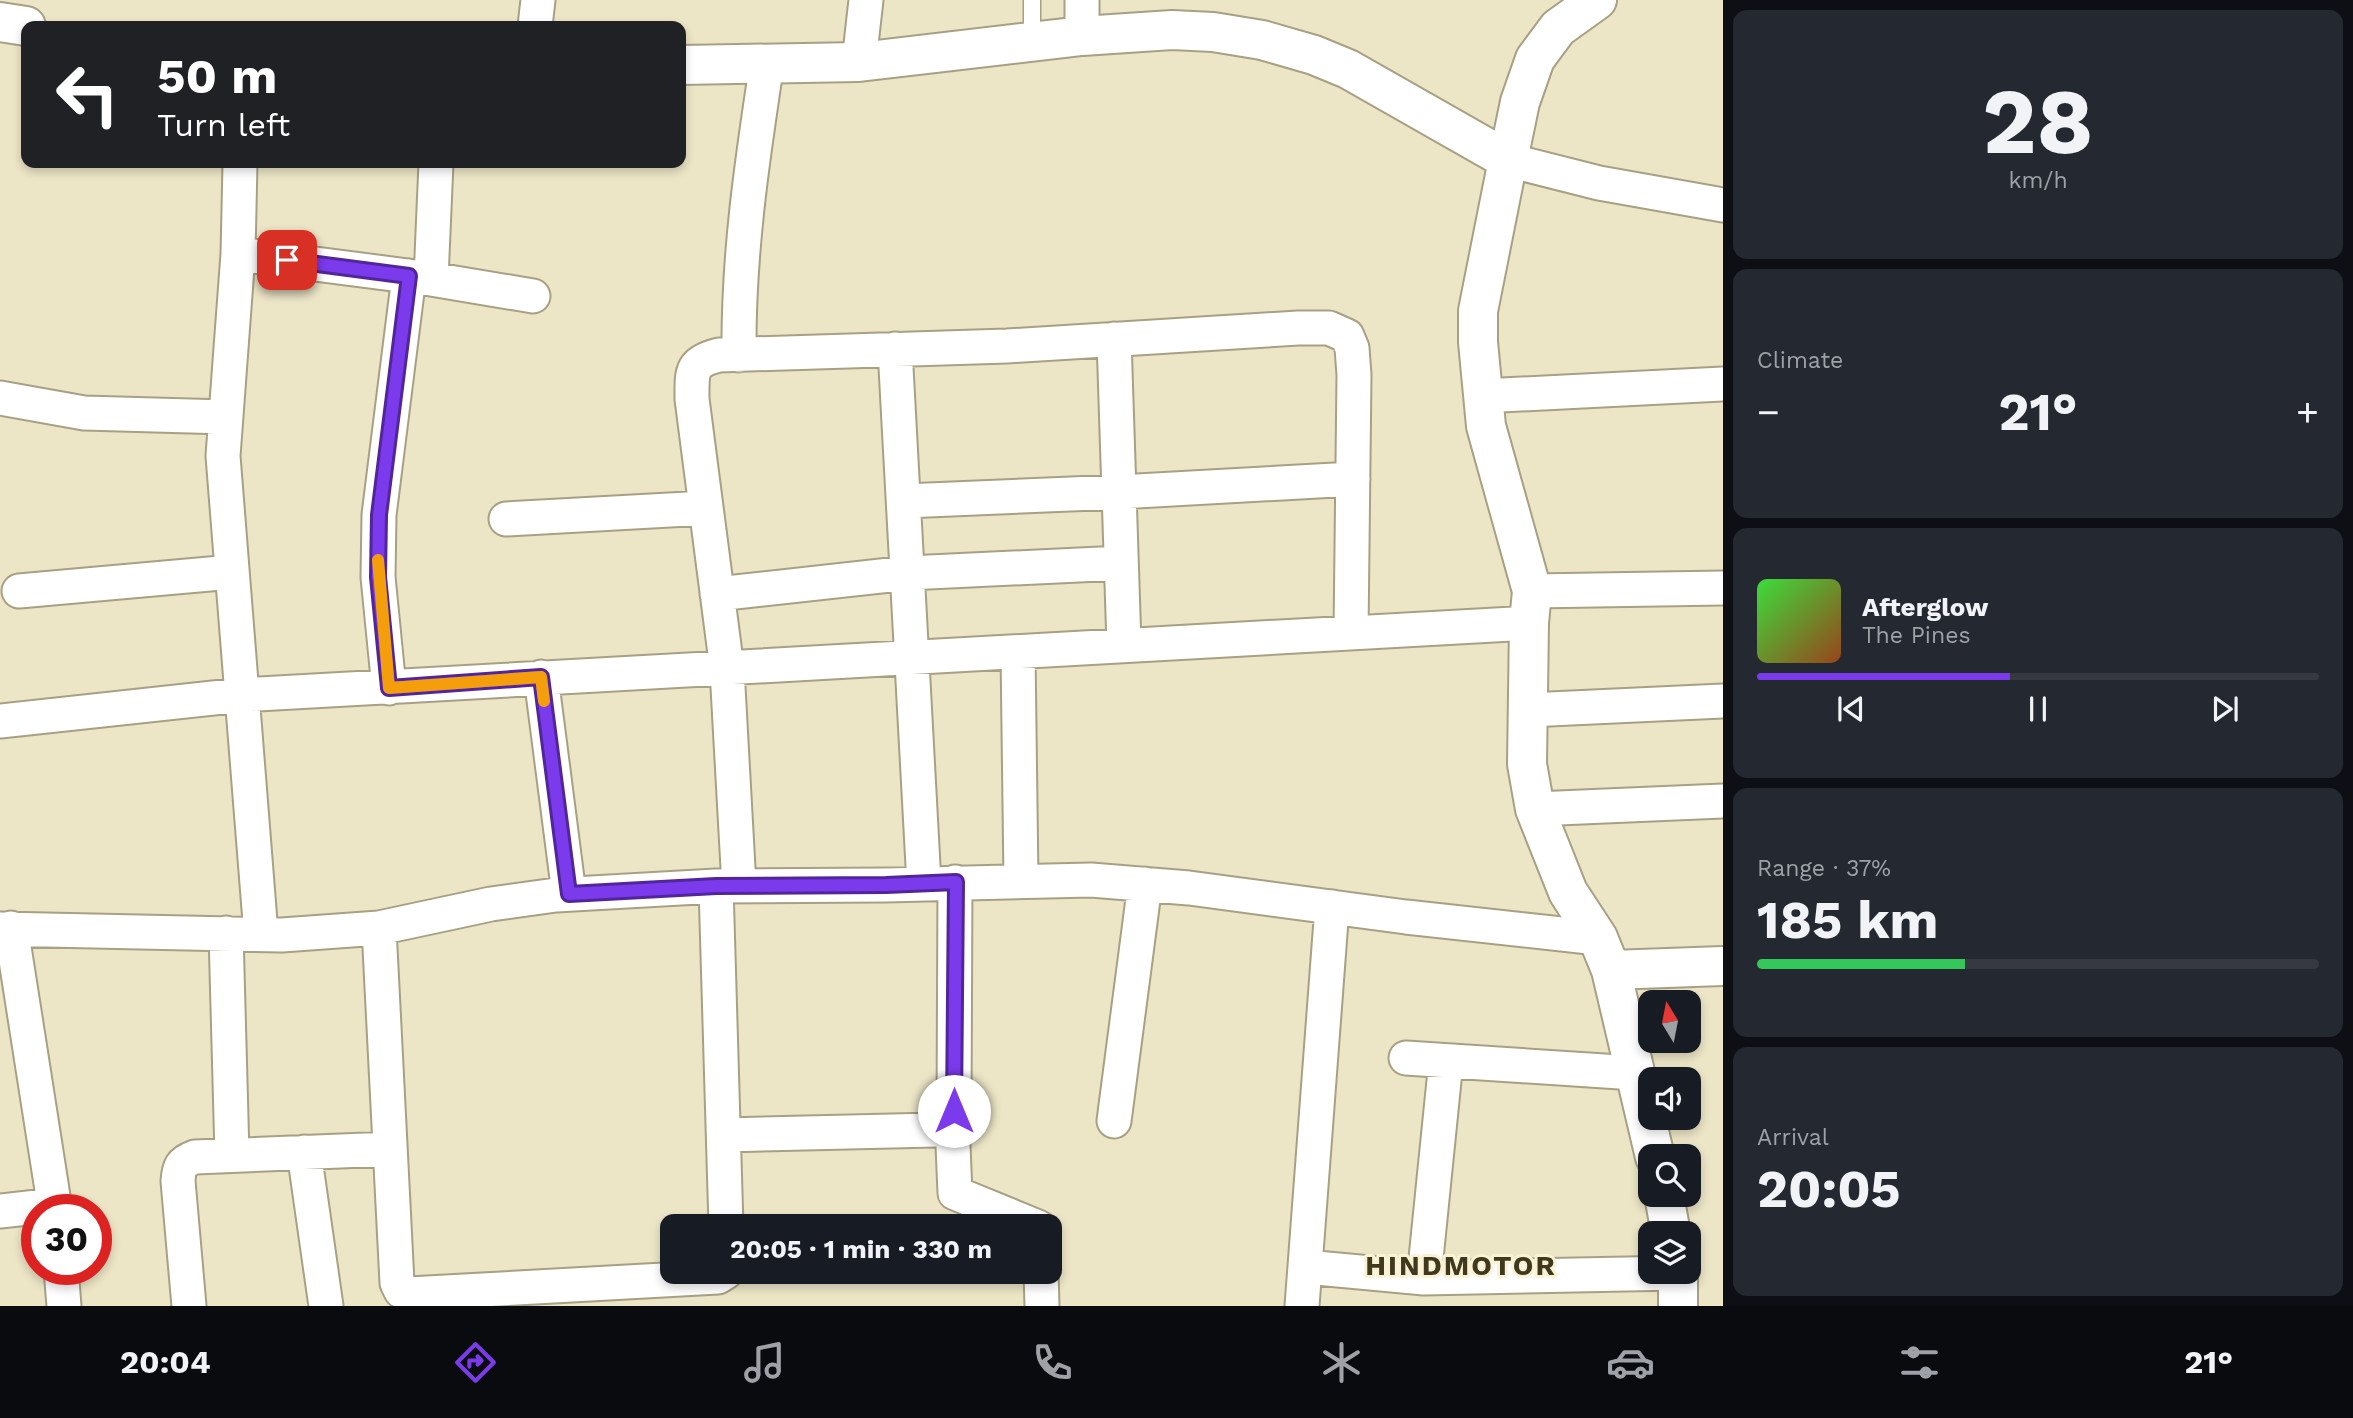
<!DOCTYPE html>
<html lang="en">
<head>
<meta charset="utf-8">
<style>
  :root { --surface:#171b24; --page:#242831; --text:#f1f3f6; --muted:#9ea1a6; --line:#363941; --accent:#7c3aed }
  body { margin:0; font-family:"Work Sans",sans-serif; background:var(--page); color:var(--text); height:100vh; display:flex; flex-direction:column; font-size:26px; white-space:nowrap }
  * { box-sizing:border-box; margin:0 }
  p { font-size:23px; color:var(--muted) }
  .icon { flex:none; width:38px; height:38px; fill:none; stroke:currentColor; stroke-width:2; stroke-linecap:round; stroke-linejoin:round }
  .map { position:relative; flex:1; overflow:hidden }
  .side { display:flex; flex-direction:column; gap:10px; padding:10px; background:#0d0f14; width:630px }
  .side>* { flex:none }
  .top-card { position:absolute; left:21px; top:21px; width:665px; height:147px; border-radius:14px; box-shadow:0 4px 10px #0003; background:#202124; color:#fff; overflow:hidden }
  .needle { width:46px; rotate:350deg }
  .buttons { position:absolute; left:1638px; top:990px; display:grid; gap:14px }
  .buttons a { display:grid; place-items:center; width:63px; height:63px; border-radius:14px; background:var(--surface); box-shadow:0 4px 10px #0003; font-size:35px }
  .speed { position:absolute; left:21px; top:1194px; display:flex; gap:14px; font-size:35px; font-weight:700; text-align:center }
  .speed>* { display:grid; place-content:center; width:91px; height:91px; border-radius:50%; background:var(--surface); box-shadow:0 4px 10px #0003; line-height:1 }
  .speed .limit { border:10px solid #d22; background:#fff; color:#111 }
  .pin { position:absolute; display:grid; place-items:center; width:60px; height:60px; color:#fff; margin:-30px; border-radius:14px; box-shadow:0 4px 10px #0006 }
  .me { position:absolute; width:77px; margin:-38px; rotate:0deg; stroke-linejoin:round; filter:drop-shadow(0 0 5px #0008) }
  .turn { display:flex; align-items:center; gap:24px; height:147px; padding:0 21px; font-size:32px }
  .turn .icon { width:91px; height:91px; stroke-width:2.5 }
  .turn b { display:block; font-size:49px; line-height:60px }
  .big { font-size:52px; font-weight:700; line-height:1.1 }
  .side .tile { flex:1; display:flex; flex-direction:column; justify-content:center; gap:10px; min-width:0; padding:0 24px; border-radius:14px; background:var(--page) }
  .side .dial { align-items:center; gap:0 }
  .dial b { font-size:91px; line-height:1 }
  .song { display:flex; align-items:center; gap:21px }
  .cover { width:84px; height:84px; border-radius:10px; background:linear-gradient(135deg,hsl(120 70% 55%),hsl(20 70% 35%)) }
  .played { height:7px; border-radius:4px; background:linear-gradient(90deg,var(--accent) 45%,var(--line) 45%) }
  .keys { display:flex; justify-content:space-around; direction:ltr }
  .heat { display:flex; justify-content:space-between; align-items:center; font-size:38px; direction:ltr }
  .charge { height:10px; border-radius:5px; background:linear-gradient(90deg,#34c759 37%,var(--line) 0) }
  .trip { position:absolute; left:660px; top:1214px; width:402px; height:70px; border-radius:14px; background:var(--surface); box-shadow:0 4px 10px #0003; font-weight:700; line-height:70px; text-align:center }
  .tabs { display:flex; height:112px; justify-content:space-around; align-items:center; background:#090b0e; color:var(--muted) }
  .tabs .icon { width:49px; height:49px }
  .tabs .current { color:var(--accent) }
  .tabs b { font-size:32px; color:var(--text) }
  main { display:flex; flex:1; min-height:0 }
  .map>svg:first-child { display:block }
</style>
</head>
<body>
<main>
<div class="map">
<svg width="1723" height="1306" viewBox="0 0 1723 1306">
  <rect width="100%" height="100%" fill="#ece5c6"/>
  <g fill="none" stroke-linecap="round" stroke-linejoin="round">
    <defs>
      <path id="lane" d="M1032 42V0"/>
      <path id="street" d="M535 26 538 0
        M1082 36V0
        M859 62 866 0
        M1508 160 1599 183 1723 205
        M240 163 238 254 223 456 261 934
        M238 254 431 279 533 296
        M431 279 436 163
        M1114 339 1124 645
        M895 349 924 884
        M739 355C738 255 752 161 767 63
        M1482 396 1723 384
        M0 398 84 413 226 417
        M904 501 1119 492 1353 479
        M506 519 706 508
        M19 591 232 572
        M1532 591 1723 588
        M717 594 908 573 1121 563
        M1018 652 1021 881
        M541 677 569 894
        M389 688 378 577 379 515 409 276
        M1528 710 1723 701
        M0 721 241 695 1529 623
        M1535 809 1723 801
        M716 886 726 1227
        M739 886 727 669 692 399C692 372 690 362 719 355L1007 346 1298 328H1329L1347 336 1352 348 1354 375 1351 633
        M11 928 55 1209
        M379 928 397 1283 401 1291 409 1294 718 1277 726 1272
        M0 929 282 935 379 928 491 904 556 895 716 886 886 885 1091 880 1189 888 1406 917 1598 938
        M226 933 232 1155
        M1406 1058 1635 1073
        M1114 1121 1145 884
        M952 1122 955 1193 1038 1227
        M724 1135 935 1130C948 1127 952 1124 954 1111L955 882
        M304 1152 326 1306
        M0 1211 55 1205
        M1306 1267 1424 1278 1678 1273
        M61 1269 64 1306
        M1041 1272 1042 1306
        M1424 1278 1446 1061
        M189 1306 178 1181C179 1167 181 1162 195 1157L390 1149
        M1302 1306 1332 907"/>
      <path id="secondary" d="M1597 0 1558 28 1535 59 1520 102 1508 160 1478 311V342L1486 426 1532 591 1529 623 1527 764 1535 809 1568 892 1598 938 1611 970 1655 1157
        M0 22 26 26
        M681 65 859 62 1082 36 1172 30 1213 32 1262 40 1314 55 1348 69 1508 160
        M1611 970 1723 966
        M1664 1195 1671 1234
        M1678 1272V1306"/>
    </defs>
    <use href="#lane" stroke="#a7a084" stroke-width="19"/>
    <use href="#street" stroke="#a7a084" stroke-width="37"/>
    <use href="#secondary" stroke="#a7a084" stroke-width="42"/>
    <use href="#lane" stroke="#fff" stroke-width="16"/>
    <use href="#street" stroke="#fff" stroke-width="33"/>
    <use href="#secondary" stroke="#fff" stroke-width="38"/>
  </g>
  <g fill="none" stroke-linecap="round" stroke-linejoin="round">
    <defs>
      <path id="route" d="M287 260 409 276 379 515 378 577 389 688 541 677 569 894 716 886 886 885 956 882 954 1111"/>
    </defs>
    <use href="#route" stroke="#51269a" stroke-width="18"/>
    <use href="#route" stroke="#7c3aed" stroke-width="12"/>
    <path stroke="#f59e0b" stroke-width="12" d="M378 560 389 688 541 677 544 701"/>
  </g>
  <g text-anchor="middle" stroke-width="6" stroke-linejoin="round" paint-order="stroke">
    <g font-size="28" font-weight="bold" letter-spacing="2" fill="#3f3920" stroke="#faf2d3">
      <text x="1461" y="1275">HINDMOTOR</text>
    </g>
  </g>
</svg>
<div class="buttons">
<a><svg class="needle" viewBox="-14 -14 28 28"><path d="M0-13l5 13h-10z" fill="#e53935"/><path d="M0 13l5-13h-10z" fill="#9ea1a6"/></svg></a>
<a><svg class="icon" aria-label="sound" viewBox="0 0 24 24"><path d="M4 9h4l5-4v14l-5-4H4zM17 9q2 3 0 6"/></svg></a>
<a><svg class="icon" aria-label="search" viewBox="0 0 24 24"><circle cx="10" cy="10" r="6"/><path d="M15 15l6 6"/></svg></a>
<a><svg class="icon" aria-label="layers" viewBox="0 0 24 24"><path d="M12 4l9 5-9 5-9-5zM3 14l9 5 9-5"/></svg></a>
</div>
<div class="speed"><div class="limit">30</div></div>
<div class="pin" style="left:287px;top:260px;background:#d93025"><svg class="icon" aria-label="arrive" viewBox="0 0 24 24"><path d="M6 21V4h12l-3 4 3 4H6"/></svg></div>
<svg class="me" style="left:954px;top:1111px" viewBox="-20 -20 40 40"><circle r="19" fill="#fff"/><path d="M0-13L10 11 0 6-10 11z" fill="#7c3aed"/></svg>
<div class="trip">20:05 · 1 min · 330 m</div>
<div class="top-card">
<div class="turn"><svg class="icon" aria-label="left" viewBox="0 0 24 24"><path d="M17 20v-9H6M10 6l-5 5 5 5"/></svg><div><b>50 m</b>Turn left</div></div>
</div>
</div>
<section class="side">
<div class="tile dial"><b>28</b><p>km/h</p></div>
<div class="tile"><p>Climate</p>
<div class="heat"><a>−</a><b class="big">21°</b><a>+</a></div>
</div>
<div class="tile">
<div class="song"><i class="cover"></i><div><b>Afterglow</b><p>The Pines</p></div></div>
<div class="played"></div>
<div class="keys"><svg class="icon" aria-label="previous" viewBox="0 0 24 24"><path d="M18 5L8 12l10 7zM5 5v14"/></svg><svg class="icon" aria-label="pause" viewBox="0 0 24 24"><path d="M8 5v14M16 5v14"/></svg><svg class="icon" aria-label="next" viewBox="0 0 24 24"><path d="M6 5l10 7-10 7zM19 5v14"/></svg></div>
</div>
<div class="tile"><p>Range · 37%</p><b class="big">185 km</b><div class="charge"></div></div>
<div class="tile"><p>Arrival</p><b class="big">20:05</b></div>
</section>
</main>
<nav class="tabs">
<b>20:04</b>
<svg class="icon current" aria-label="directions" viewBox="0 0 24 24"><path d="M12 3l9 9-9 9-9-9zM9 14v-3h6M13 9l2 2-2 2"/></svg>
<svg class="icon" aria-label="music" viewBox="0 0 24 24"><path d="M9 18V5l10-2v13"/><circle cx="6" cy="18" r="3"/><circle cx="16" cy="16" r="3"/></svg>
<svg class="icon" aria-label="phone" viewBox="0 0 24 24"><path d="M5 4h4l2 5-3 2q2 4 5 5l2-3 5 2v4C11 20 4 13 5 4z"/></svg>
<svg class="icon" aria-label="climate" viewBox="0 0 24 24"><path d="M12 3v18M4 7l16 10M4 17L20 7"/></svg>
<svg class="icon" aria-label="car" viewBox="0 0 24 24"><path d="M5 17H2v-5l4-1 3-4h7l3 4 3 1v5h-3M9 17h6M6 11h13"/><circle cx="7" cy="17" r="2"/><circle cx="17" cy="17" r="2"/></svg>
<svg class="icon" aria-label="filters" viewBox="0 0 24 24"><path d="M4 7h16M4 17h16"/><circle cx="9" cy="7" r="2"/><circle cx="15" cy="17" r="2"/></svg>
<b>21°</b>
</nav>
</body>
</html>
